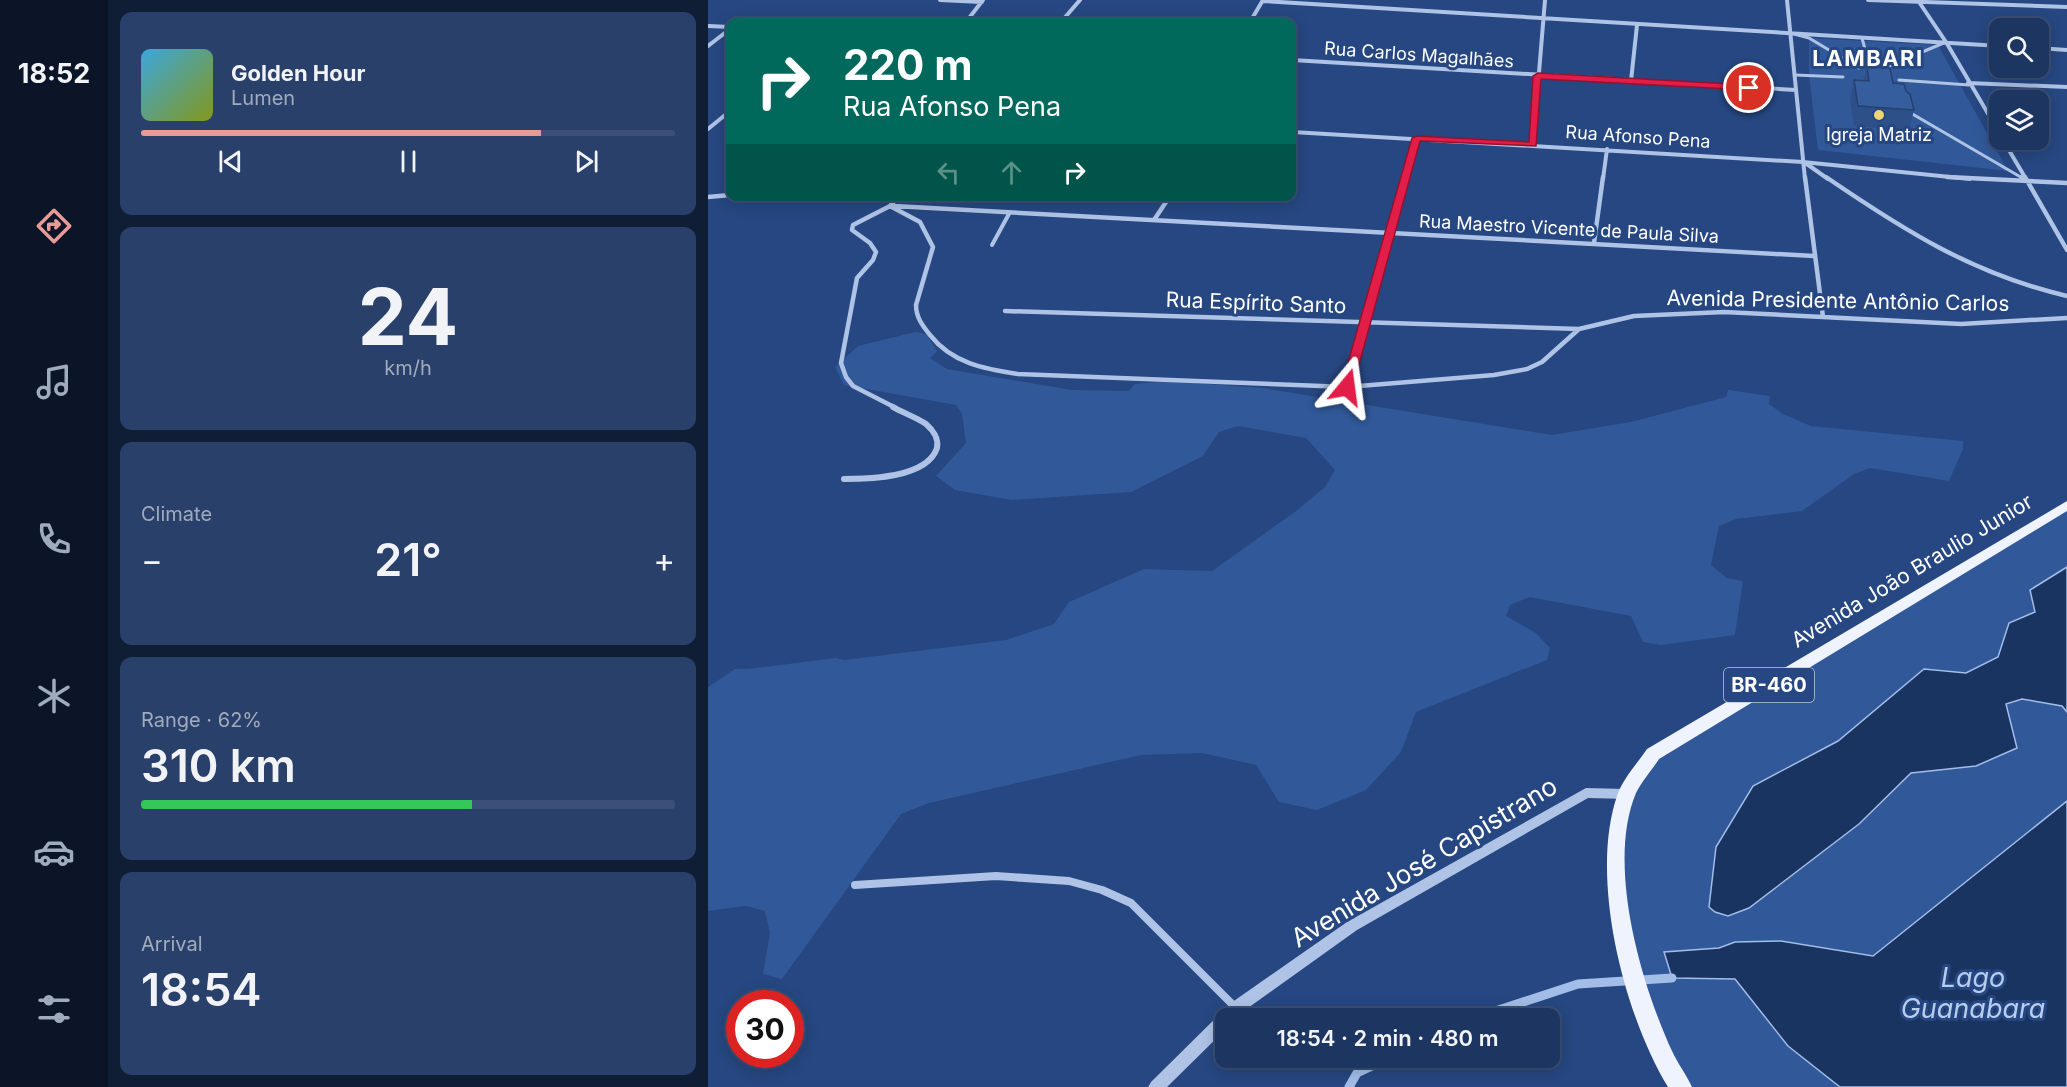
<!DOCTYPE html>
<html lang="en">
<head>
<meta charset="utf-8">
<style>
  :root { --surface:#1c3561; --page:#29406a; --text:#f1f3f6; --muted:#a0abbd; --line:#3a5076; --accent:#e69b98 }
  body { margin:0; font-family:Inter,sans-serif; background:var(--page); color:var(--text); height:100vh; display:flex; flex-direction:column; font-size:22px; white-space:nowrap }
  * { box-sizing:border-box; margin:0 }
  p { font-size:20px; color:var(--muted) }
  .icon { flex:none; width:33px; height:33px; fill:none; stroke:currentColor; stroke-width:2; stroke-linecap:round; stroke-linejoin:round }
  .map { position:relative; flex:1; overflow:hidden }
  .panel { display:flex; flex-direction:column; gap:12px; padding:12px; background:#0f1d35; width:600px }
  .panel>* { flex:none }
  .banner { position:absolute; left:18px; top:18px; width:570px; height:183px; border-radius:12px; box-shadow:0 3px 15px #0003,0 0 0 2px var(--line); background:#00695c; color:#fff; overflow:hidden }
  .controls { position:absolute; left:1281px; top:18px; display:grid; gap:12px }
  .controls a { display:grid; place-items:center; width:60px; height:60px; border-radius:12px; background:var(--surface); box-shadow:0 3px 15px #0003,0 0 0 2px var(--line); font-size:30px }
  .speed { position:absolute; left:18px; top:990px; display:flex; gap:12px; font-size:30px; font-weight:700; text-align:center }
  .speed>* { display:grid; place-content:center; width:78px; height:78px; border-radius:50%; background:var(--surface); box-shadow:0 3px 15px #0003,0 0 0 2px var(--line); line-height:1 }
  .speed .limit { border:9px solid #d22; background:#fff; color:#111 }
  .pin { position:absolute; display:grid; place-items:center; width:51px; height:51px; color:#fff; margin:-26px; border:3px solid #fff; border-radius:50%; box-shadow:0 2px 6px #0007 }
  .me { position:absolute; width:66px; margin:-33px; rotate:16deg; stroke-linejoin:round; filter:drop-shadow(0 0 4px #0008) }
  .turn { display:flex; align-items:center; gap:21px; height:126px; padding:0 18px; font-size:27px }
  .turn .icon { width:78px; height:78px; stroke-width:2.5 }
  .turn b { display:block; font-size:42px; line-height:51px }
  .lanes { display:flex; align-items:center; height:57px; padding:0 18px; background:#0003; justify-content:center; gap:30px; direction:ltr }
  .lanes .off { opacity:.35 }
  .big { font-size:45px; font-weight:600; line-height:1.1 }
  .panel .tile { flex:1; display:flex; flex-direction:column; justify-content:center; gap:9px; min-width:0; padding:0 21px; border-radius:12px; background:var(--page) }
  .panel .dial { align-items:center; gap:0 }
  .dial b { font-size:78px; line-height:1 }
  .song { display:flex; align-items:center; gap:18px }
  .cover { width:72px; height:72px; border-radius:9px; background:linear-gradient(135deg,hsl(200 70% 55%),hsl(70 70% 35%)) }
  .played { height:6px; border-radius:3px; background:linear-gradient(90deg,var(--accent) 75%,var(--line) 75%) }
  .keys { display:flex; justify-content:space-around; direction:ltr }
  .heat { display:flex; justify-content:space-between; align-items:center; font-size:33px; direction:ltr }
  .charge { height:9px; border-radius:4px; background:linear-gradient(90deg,#34c759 62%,var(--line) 0) }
  .trip { position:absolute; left:507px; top:1008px; width:345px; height:60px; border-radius:12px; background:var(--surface); box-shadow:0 3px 15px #0003,0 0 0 2px var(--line); font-weight:600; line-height:60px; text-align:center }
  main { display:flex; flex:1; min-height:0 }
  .tab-bar { display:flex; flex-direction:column; width:108px; justify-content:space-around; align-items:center; background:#0b1527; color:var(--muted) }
  .tab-bar .icon { width:42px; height:42px }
  .tab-bar .on { color:var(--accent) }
  .tab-bar b { font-size:27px; color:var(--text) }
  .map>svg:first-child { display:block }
</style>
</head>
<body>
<main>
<nav class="tab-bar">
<b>18:52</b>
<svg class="icon on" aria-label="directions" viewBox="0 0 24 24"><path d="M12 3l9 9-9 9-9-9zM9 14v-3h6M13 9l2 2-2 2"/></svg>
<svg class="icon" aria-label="music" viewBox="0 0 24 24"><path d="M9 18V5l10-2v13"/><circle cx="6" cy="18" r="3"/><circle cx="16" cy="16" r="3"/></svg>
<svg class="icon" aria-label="phone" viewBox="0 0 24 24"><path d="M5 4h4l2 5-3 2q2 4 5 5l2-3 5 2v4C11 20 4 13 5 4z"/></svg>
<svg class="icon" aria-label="climate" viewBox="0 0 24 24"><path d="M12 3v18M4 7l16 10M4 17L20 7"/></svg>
<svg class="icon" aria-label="car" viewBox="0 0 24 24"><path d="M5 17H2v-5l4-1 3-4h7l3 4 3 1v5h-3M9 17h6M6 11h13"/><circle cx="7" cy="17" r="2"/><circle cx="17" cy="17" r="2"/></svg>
<svg class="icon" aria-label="filters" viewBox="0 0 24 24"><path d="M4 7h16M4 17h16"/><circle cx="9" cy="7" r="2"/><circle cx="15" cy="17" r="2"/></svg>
</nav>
<section class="panel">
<div class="tile">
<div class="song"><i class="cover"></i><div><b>Golden Hour</b><p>Lumen</p></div></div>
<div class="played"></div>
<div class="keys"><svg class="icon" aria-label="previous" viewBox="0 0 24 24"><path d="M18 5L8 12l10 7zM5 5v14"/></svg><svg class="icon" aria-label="pause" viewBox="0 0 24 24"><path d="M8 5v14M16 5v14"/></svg><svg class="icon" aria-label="next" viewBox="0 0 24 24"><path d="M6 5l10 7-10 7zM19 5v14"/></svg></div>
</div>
<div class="tile dial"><b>24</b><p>km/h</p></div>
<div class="tile"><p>Climate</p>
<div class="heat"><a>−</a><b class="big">21°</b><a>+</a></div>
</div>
<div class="tile"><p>Range · 62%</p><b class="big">310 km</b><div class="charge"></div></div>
<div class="tile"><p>Arrival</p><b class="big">18:54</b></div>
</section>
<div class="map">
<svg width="1359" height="1087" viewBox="0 0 1359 1087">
  <rect width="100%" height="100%" fill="#264781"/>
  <path fill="#315899" d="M1101 38 1230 45 1300 171 1110 150 1101 75Z
    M207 332 218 334 229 351 222 358 239 369 364 390 421 391 427 384 458 381 555 388 844 435 923 422 1018 397 1020 390 1062 396 1061 404 1075 414 1103 426 1255 441V449L1241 481 1162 468 1146 474 1094 511 1028 519 1011 526 1003 565 1019 578 1035 581 1027 635 953 645 935 642 923 616 822 597 802 605 798 616 828 633 842 648 839 660 708 712 693 752 658 790 609 810 571 802 548 765 494 753 433 755 221 803 193 814 74 979 55 974 62 933 57 911 38 906 0 911V687L27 669H39L128 658 136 660 298 640 346 624 361 602 436 569 504 571 588 511 617 487 627 470 598 438 530 426 511 432 495 456 423 492 303 500 247 490 228 476 258 443 254 414 248 405 136 385 127 367 150 346Z
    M1359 505V1087H973L920 957 913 821 945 754Z"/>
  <path fill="#1a3462" stroke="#a2bde7" stroke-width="1.5" d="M1359 567V712L1354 706 1314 699 1298 704 1309 748 1268 766 1203 773 1151 824 1041 908 1020 916 1007 912 1001 907 1008 847 1045 786 1130 741 1216 669 1258 673 1290 657 1301 623 1327 612 1322 590Z
    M1359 801V1087H1132L1080 1046 1027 979 964 978 956 952 1011 948 1027 942 1073 941 1165 956Z"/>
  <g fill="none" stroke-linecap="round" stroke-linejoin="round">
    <path stroke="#a2bde7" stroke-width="9" d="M766 1018 870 984 964 978
      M641 1087 649 1073 681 1058"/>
    <path stroke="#aec3e6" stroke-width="4" d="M284 245 302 212"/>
    <path stroke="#aec3e6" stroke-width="3" d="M1086 34 1101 38 1151 68
      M1154 38 1162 68
      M1174 69 1238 42
      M1087 75 1135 77
      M1191 80 1261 85
      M1201 112 1316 179"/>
    <path stroke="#aec3e6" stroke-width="4" d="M1313 177 1320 181"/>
    <path stroke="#aec3e6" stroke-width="4" d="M232 0 274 2
      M1079 0 1097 179
      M1160 0 1359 7
      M555 1 1292 46
      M1211 2 1238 42 1292 134
      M258 22 275 0
      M353 22 372 0
      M542 22 555 0
      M0 26 22 27
      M0 46 22 29
      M1330 48 1359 50
      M584 60 1088 90
      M923 81 929 25
      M1260 83 1359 87
      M0 129 22 111
      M584 132 1095 162 1262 179
      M1295 140 1318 179
      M825 145 837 0
      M1096 162 1120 179
      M698 179 709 138
      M895 179 899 149"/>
    <path stroke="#aec3e6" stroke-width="4.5" d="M1097 177 1115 317
      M1118 177C1197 231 1265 274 1359 296
      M1239 177 1359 183
      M1317 177 1359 250
      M0 197 22 195
      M182 206 212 222 225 247 208 305C208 317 214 325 222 335 244 363 276 369 310 374L639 387 786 375 819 369 834 362 871 329 926 316 1016 312 1253 324 1359 318
      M186 206 1106 256
      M446 220 462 196
      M886 243 895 177
      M297 311 871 329
      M639 387 698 177
      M188 408 145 386 138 377 133 363 149 278 165 260 168 252 162 243 144 230 145 225 182 206 191 196"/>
    <path stroke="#aec3e6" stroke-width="6" d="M136 479C161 479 219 478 229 448 231 439 225 430 218 424 208 417 195 413 185 407"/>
    <path stroke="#aec3e6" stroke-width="8" d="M147 885 288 876 361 881 394 890 423 903 528 1008"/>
    <path fill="#aec3e6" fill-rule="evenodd" d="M878 788 919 789 924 791 925 794 924 797 919 799 880 798 649 930 533 1013 527 1018H518V1029L459 1087H440L443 1082 523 1003 639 922Z"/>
    <path fill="#eff3fd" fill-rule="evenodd" d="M1359 501V511L951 759C944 770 934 781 928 793 898 864 933 984 964 1051 970 1064 978 1074 984 1087H960C916 1015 881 878 909 796 915 778 929 764 939 749Z"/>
  </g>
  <path fill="#2e5088" d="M1159 67 1198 91 1206 110 1201 130 1146 126 1142 100 1146 80 1155 81Z"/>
  <path fill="#365d9e" stroke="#26416f" stroke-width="1.5" d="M1159 67 1182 68 1185 83 1196 84 1198 91 1202 94 1206 110 1150 106 1146 80 1161 81Z"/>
  <path fill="#e11d48" stroke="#92132f" stroke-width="1.5" d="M830 73 1041 85 1045 88 1041 90 833 79 828 146 712 141 645 387 639 390 635 389 633 387 704 138 709 136 821 142 825 76Z"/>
  <circle fill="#efd473" stroke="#264781" stroke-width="2" cx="1171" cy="115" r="6"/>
  <g text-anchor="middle" stroke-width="6" stroke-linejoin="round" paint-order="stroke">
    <g font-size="18" fill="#fff" stroke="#264781">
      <text transform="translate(711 55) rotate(4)" y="6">Rua Carlos Magalhães</text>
      <text transform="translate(930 137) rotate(4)" y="6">Rua Afonso Pena</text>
      <text transform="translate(861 229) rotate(3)" y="6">Rua Maestro Vicente de Paula Silva</text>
    </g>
    <g font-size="18" fill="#fff" stroke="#264781">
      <text x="1171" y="141">Igreja Matriz</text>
    </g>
    <rect fill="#264781" stroke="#bec8d9" stroke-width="1.5" x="1016" y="668" width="90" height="34" rx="4.5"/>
    <g font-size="20" font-weight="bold" fill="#fff">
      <text x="1061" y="692">BR-460</text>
    </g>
    <g font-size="21" fill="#fff" stroke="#264781">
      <text transform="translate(1130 301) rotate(1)" y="7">Avenida Presidente Antônio Carlos</text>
      <text transform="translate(548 303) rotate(2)" y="7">Rua Espírito Santo</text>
      <text transform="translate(1204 571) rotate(-31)" y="7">Avenida João Braulio Junior</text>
    </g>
    <g font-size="22" font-weight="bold" letter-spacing="1.5" fill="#fff" stroke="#264781">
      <text x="1160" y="66">LAMBARI</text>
    </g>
    <g font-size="26" fill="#fff" stroke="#264781">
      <text transform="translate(716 862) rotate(-31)" y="9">Avenida José Capistrano</text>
    </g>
    <g font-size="27" font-style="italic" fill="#b9ceee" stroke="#264781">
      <text x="1265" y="987">Lago<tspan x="1265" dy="31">Guanabara</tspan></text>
    </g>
  </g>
</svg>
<div class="controls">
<a><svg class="icon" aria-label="search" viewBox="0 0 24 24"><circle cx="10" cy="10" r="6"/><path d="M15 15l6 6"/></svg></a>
<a><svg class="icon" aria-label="layers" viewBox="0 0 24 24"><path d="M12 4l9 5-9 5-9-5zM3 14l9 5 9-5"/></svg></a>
</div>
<div class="speed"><div class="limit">30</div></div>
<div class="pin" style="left:1041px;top:88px;background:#d93025"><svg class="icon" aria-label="arrive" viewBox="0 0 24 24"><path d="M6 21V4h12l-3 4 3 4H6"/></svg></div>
<svg class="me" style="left:639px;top:387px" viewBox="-20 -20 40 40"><path d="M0-17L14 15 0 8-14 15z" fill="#e11d48" stroke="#fff" stroke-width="4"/></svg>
<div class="trip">18:54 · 2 min · 480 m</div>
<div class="banner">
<div class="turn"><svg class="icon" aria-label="right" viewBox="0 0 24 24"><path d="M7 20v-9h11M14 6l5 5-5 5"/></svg><div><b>220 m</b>Rua Afonso Pena</div></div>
<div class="lanes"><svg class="icon off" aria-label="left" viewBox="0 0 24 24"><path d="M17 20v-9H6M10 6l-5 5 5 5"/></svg><svg class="icon off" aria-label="ahead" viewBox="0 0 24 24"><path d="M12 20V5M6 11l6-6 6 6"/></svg><svg class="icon" aria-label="right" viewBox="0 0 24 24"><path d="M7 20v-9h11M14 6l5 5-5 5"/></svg></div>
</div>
</div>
</main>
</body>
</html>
